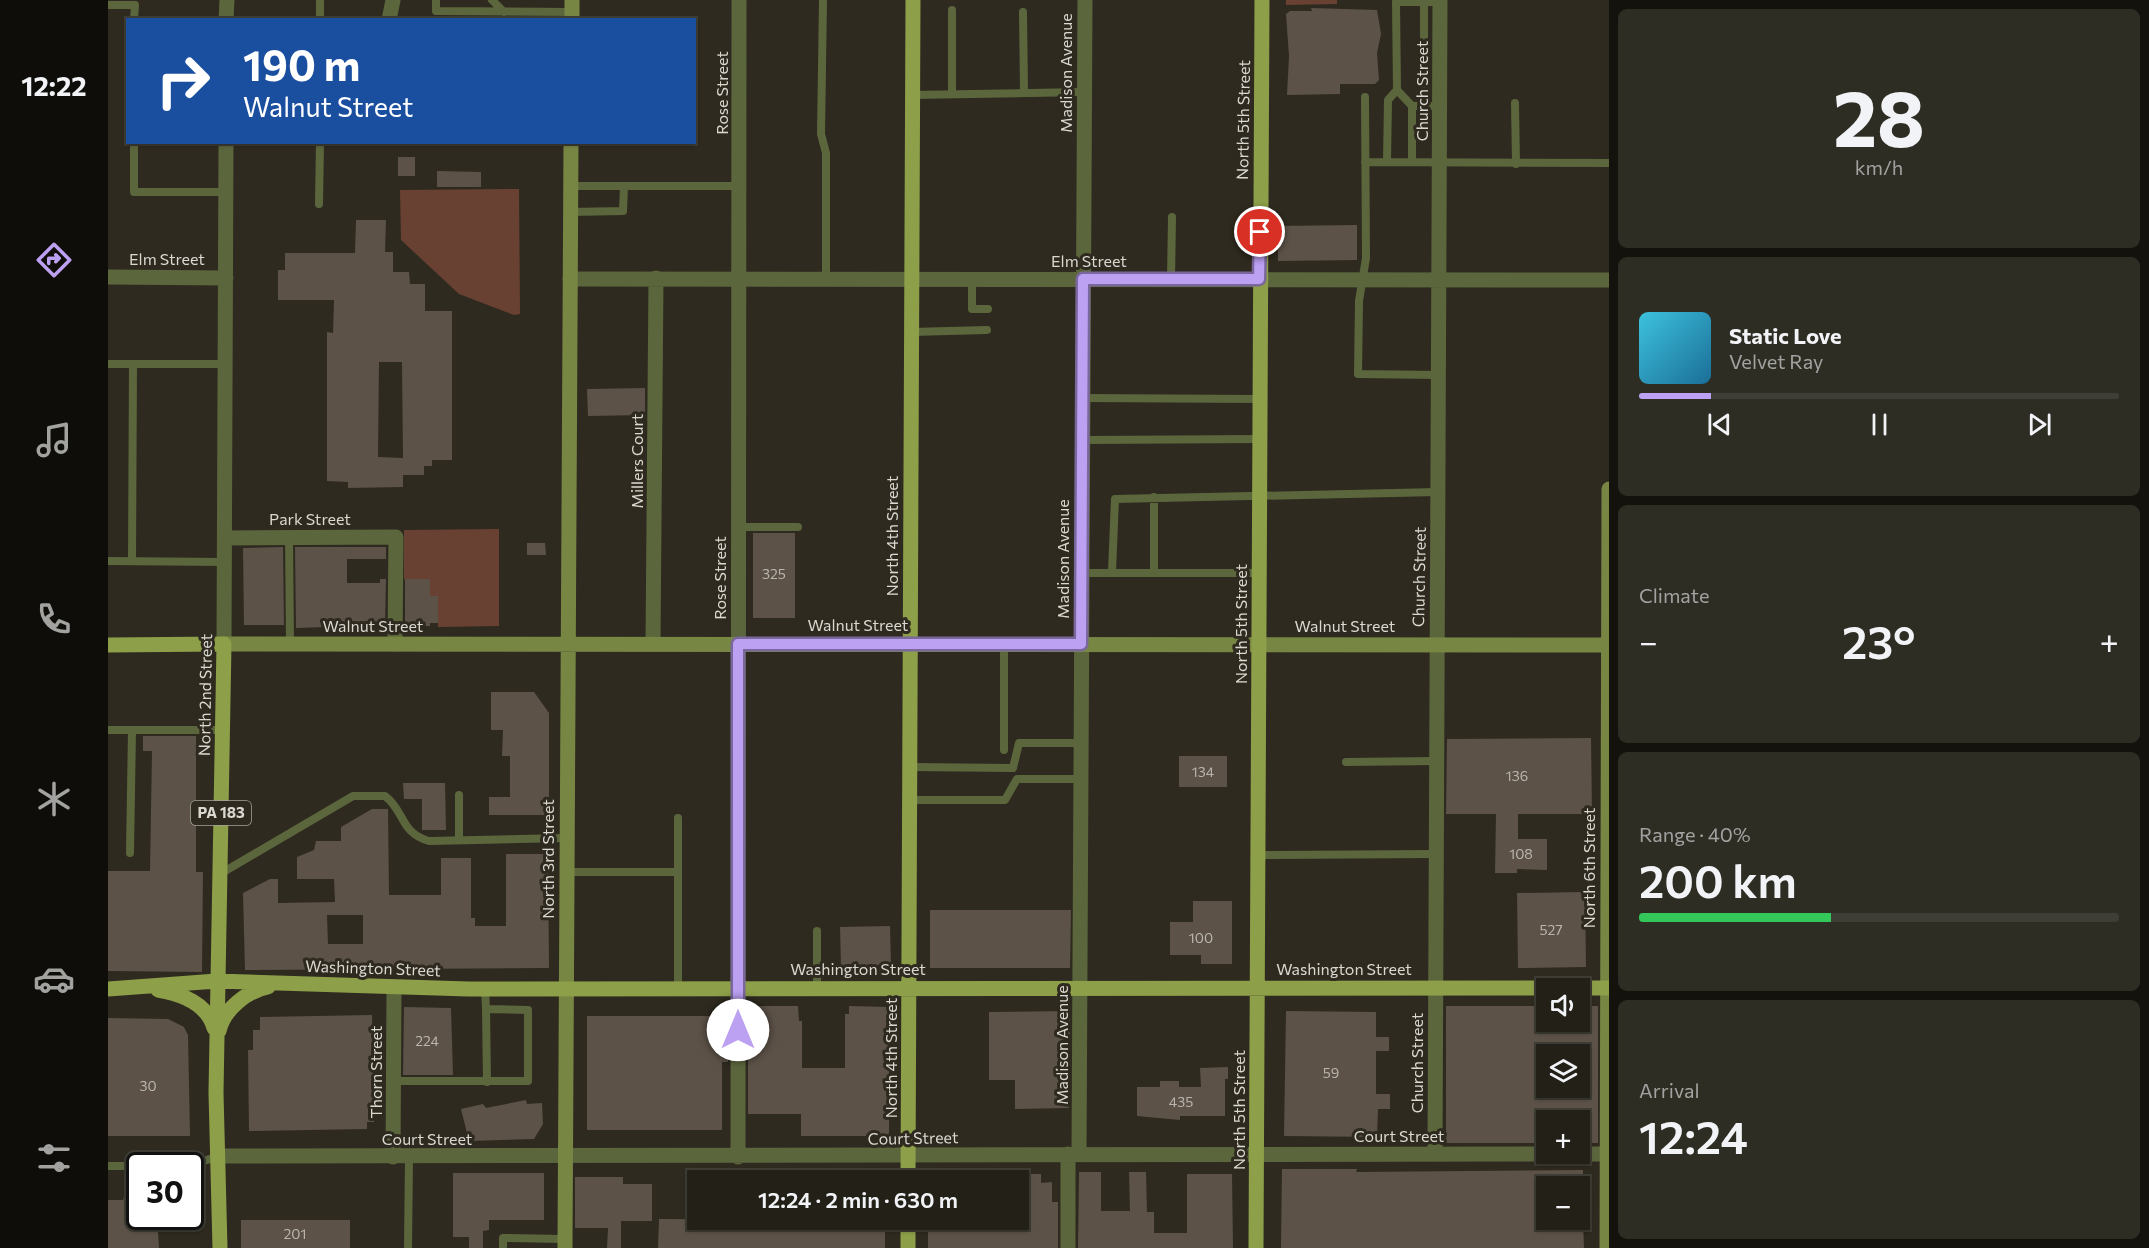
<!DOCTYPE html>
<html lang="en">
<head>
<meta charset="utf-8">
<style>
  :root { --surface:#222017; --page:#2e2d24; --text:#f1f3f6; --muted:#a2a3a1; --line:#3f3e36; --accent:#bca0f2 }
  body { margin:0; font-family:Commissioner,sans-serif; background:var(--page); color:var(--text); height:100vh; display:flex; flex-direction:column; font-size:22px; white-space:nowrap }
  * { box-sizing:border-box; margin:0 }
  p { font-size:20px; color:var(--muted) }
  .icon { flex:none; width:33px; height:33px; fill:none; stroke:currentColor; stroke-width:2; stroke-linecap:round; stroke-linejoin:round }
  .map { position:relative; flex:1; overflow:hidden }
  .side { display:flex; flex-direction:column; gap:9px; padding:9px; background:#13120d; width:540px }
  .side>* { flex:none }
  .top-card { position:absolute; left:18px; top:18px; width:570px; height:126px; border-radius:0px; box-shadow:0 2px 4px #0004,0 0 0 2px var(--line); background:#1a4fa0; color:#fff; overflow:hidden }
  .tools { position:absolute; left:1428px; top:978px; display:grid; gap:12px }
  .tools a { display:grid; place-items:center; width:54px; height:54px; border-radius:0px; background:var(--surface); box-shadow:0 2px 4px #0004,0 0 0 2px var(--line); font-size:30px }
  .speed { position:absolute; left:18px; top:1152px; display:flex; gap:12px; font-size:30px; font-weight:700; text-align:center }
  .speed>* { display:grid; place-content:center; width:78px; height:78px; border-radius:50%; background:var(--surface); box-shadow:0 2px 4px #0004,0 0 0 2px var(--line); line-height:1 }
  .speed .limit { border:3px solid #111; border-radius:9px; background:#fff; color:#111 }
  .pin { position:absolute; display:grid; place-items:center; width:51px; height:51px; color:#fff; margin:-26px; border:3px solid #fff; border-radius:50%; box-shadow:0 2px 6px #0007 }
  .me { position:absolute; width:66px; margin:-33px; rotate:0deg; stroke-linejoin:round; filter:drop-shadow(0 0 4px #0008) }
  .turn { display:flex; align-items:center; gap:21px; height:126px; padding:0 18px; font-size:27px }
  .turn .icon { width:78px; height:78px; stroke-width:2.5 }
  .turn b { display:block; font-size:42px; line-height:51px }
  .big { font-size:45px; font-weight:600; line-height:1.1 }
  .side .widget { flex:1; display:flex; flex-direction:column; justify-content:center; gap:9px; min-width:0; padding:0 21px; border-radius:9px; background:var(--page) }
  .side .dial { align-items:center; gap:0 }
  .dial b { font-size:78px; line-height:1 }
  .song { display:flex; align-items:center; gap:18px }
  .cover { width:72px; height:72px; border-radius:9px; background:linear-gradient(135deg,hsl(190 70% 55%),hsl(200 70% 35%)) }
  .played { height:6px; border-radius:3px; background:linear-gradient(90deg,var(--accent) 15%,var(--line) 15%) }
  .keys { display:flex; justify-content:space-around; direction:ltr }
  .heat { display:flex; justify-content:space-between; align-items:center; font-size:33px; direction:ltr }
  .charge { height:9px; border-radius:4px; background:linear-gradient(90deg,#34c759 40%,var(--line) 0) }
  .trip { position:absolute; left:579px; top:1170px; width:342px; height:60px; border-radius:0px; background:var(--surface); box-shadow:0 2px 4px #0004,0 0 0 2px var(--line); font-weight:600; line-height:60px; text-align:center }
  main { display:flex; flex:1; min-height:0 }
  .dock { display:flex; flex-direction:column; width:108px; justify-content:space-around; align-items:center; background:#0e0d09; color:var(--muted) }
  .dock .icon { width:42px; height:42px }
  .dock .selected { color:var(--accent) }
  .dock b { font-size:27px; color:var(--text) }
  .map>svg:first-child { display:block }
</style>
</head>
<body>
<main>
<nav class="dock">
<b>12:22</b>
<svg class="icon selected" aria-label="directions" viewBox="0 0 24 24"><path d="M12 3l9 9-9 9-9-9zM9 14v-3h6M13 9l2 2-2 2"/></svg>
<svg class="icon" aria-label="music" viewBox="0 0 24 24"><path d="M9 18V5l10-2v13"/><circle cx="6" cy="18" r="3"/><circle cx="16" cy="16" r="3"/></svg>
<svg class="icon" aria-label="phone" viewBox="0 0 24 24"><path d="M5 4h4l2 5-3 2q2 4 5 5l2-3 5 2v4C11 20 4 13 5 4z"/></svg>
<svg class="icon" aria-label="climate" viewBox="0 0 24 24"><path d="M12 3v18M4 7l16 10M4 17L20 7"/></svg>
<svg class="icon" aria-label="car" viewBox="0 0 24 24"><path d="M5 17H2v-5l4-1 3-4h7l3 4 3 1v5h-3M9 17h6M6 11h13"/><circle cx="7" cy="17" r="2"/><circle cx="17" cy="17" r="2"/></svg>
<svg class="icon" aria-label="filters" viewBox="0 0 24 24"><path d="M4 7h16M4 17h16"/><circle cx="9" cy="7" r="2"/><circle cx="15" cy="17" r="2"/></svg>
</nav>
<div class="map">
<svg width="1501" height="1248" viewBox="0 0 1501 1248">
  <rect width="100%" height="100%" fill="#2e2a1f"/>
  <path fill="#694132" d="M1178 0H1229V4L1178 5Z
    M411 189 412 314 406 315 351 294 293 240 292 190Z
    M391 529V626L330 627V596H322V579H296V530Z"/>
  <path fill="#5c5248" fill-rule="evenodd" d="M1203 8 1269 10 1273 34 1269 53 1271 80 1267 84H1232V94L1179 95 1181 56 1178 14 1182 11H1204Z
    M290 157H307V176H290Z
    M329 171 373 172V187H329Z
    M248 220H278L277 252H285V272H301L302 284H317V311H344V460H324V466H316V475H295V487L240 488V482L219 481V332L225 333 226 300H170V270H177V253H247ZM271 362H294L295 458 270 457Z
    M1249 225V260L1170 261V226Z
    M537 388V415L480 416 479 389Z
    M645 533H687V618H645Z
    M419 543H437L438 555H419Z
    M175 547 176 625H136L135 548Z
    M187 547H278V559H239V583H272V579H278L277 625 188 628Z
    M297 579H322V596H330V623H322V626H297Z
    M383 692H426L441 713V815H381V797H402V756H394L395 730H383Z
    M35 736H88V872H95L94 972 0 971V871H42L44 751H35Z
    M1483 738 1484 814H1410V839H1439V870L1409 869V873H1387L1388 814H1338L1339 739Z
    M1071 756H1119V787H1071Z
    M295 783H337L338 830H314V799H296Z
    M264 809H280L281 895H333V858H363V918H367V926H398V854H440L441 968 137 970 135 893 162 879H170V903L227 902 226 879H189V857L206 850 208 841H233V827ZM219 915H255V944H220Z
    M1477 892 1478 967 1410 968 1409 893Z
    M1085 901H1124V964H1093V955H1062V922H1085Z
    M822 910H963L962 968H822Z
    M782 926 783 965 733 966 732 927Z
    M640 1006H690L691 1021H694V1068H737V1014H741V1006L781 1007V1136H693V1114H640Z
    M1338 1006H1438V1022H1472V1006H1490V1143H1472V1120H1438V1143H1338ZM1438 1054H1472V1088H1438Z
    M296 1007 343 1008 345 1075H295Z
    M962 1011 961 1108 907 1109V1080H881V1012Z
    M1178 1011 1268 1012V1037H1281V1051H1268V1094H1282V1109H1270L1269 1137 1176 1136Z
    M264 1015 266 1122H259V1129L141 1131 140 1050H145V1030H152V1017Z
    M479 1016H620V1062H614V1130H479Z
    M0 1018 60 1019 76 1027 80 1035 82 1136H0Z
    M1120 1067V1079H1117V1116H1072V1120L1029 1116V1087H1052V1081H1071V1087H1093L1092 1068Z
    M418 1100 419 1104 434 1103 435 1124 426 1139 361 1141 353 1109 375 1104 378 1108Z
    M1174 1169H1249L1248 1172 1475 1170V1186H1438V1220H1475L1476 1248H1173Z
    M971 1172H993V1211H1022L1021 1172H1038L1039 1212H1046V1233H1079V1174H1124L1125 1248H970Z
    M345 1173H436V1220H381V1230L375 1231V1248H361V1237H345Z
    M910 1174H933V1183L944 1182V1202H950V1248H820V1220H910Z
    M467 1177H515V1184H544V1221H513V1248H499L500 1228H467Z
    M20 1185H32V1216H49L51 1248H0V1200H15Z
    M551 1219 777 1220V1248H550Z
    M133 1220H242V1248H133Z"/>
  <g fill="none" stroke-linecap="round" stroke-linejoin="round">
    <path stroke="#5c663d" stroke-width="8" d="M328 0V11L464 12
      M384 0 396 12
      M715 0 713 134 718 153V278
      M0 5H27L26 20
      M844 10V93
      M915 12 916 92
      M212 20V0
      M804 95 976 92
      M1257 97 1258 258 1251 301 1250 374 1330 375
      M1407 103 1408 164
      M1316 106V2
      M1332 106H1304L1289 90 1288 2H1332
      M26 142V192H118
      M1257 162 1501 163
      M1279 162 1280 100 1289 90
      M1304 162V106
      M463 186H631
      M211 204 212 142
      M462 212 515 211 516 186
      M864 278V309H880
      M1063 279 1064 217
      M803 332 879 330
      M0 364H117
      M974 398 1152 399
      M974 440 1152 439
      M1046 497V573
      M630 527H690
      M181 537 182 644
      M0 561 117 562
      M24 561 25 364
      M1004 572 1007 499 1330 492
      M973 573H1151
      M0 730H115
      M896 750V644
      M1238 762 1327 761
      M801 767 905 768 911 743H972
      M351 795V840
      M801 800H897L909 779H972
      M570 818V988
      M22 853 24 730
      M1150 855 1327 854
      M458 872H570
      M112 874 245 796H277C297 811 292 833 321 841L458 838
      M709 988V931
      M377 989 378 1009
      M286 1081H420V1010L378 1009 379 1082
      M0 1166H32
      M82 1166 110 1156
      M300 1248 301 1157
      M395 1248V1238L457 1239"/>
    <path stroke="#5c663d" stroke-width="15" d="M118 20 119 0
      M281 20 285 0
      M0 277 118 278
      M462 279 1501 280
      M117 538 288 537 287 644
      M116 644 118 142
      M545 644 548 278
      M960 1154V1248
      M971 1154 977 0
      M1327 1154 1332 0
      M110 1156 1501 1154
      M285 1157 286 988
      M630 1157 631 0"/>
    <path stroke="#788644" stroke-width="15" d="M464 20V0
      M116 644 1501 645
      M457 1248 463 142
      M1499 1248 1501 489"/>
    <path stroke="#8d9f48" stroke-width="15" d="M0 645 116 644 108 1093 112 1248
      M0 989 109 981 360 989 1501 988
      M50 990C74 994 99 1003 106 1028
      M111 1031C116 1009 139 991 160 987
      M800 1180 805 0
      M800 1248V1220
      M1148 1248 1154 0"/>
  </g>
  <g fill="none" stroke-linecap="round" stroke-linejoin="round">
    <defs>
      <path id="route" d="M630 1030V644H973L975 279H1151L1152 232"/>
    </defs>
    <use href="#route" stroke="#7a689d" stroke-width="15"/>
    <use href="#route" stroke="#bca0f2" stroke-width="10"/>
  </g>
  <g text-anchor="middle" stroke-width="6" stroke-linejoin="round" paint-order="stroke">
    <g font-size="14" fill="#bab6af">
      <text x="666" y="579">325</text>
      <text x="1095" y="777">134</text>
      <text x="1409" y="781">136</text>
      <text x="1413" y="859">108</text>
      <text x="1443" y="935">527</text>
      <text x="1093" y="943">100</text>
      <text x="319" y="1046">224</text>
      <text x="1223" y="1078">59</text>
      <text x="40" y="1091">30</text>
      <text x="1073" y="1107">435</text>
      <text x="187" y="1239">201</text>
    </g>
    <rect fill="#2e2a1f" stroke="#a6a49c" stroke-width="1.5" x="83" y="801" width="60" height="24" rx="4.5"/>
    <g font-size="15" font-weight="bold" fill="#dad8d1">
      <text x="113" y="818">PA 183</text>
    </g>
    <g font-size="16" fill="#dad8d1" stroke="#2e2a1f">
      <text transform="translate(958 73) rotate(-90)" y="6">Madison Avenue</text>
      <text transform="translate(1314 91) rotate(-90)" y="6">Church Street</text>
      <text transform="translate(614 93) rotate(-90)" y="6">Rose Street</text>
      <text transform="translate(1135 120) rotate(-89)" y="6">North 5th Street</text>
      <text x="59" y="265">Elm Street</text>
      <text x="981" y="267">Elm Street</text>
      <text transform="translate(529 461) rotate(-90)" y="6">Millers Court</text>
      <text x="202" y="525">Park Street</text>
      <text transform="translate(784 536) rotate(-90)" y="6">North 4th Street</text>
      <text transform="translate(955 559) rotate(-90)" y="6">Madison Avenue</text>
      <text transform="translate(1311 577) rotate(-89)" y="6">Church Street</text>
      <text transform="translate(612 578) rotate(-90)" y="6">Rose Street</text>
      <text transform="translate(1133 624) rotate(-90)" y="6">North 5th Street</text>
      <text x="750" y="631">Walnut Street</text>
      <text x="265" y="632">Walnut Street</text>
      <text x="1237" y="632">Walnut Street</text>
      <text transform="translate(97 695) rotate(-89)" y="6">North 2nd Street</text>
      <text transform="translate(440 859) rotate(-90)" y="6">North 3rd Street</text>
      <text transform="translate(1481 868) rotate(-90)" y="6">North 6th Street</text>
      <text transform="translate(265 968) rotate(2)" y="6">Washington Street</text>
      <text x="750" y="975">Washington Street</text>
      <text x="1236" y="975">Washington Street</text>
      <text transform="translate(954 1045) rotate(-90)" y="6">Madison Avenue</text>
      <text transform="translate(783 1058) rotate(-90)" y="6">North 4th Street</text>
      <text transform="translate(1309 1063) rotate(-90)" y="6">Church Street</text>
      <text transform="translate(268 1072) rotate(-90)" y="6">Thorn Street</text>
      <text transform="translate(1131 1110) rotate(-90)" y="6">North 5th Street</text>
      <text x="1291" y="1142">Court Street</text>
      <text transform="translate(805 1138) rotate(-1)" y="6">Court Street</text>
      <text x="319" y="1145">Court Street</text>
    </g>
  </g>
</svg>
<div class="tools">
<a><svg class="icon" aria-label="sound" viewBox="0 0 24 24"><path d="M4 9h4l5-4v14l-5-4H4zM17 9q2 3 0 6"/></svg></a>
<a><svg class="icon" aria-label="layers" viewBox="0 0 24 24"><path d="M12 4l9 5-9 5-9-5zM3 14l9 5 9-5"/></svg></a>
<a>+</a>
<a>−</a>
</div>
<div class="speed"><div class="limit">30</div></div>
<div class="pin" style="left:1152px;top:232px;background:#d93025"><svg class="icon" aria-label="arrive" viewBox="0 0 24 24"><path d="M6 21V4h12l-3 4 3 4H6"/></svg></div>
<svg class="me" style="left:630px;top:1030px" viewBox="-20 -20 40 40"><circle r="19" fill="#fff"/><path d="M0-13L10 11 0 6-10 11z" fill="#bca0f2"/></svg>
<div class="trip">12:24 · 2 min · 630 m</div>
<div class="top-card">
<div class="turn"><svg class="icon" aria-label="right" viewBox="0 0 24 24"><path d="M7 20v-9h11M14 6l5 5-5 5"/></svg><div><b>190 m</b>Walnut Street</div></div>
</div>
</div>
<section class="side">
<div class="widget dial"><b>28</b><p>km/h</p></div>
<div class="widget">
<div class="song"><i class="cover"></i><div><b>Static Love</b><p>Velvet Ray</p></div></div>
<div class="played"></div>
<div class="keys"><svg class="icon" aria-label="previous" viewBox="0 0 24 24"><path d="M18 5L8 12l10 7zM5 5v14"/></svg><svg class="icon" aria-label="pause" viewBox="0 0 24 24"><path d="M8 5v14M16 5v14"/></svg><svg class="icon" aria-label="next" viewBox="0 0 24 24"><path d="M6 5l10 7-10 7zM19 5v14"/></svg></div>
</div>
<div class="widget"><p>Climate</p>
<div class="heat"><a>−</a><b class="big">23°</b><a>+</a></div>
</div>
<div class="widget"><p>Range · 40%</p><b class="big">200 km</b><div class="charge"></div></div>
<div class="widget"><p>Arrival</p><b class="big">12:24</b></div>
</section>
</main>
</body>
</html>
